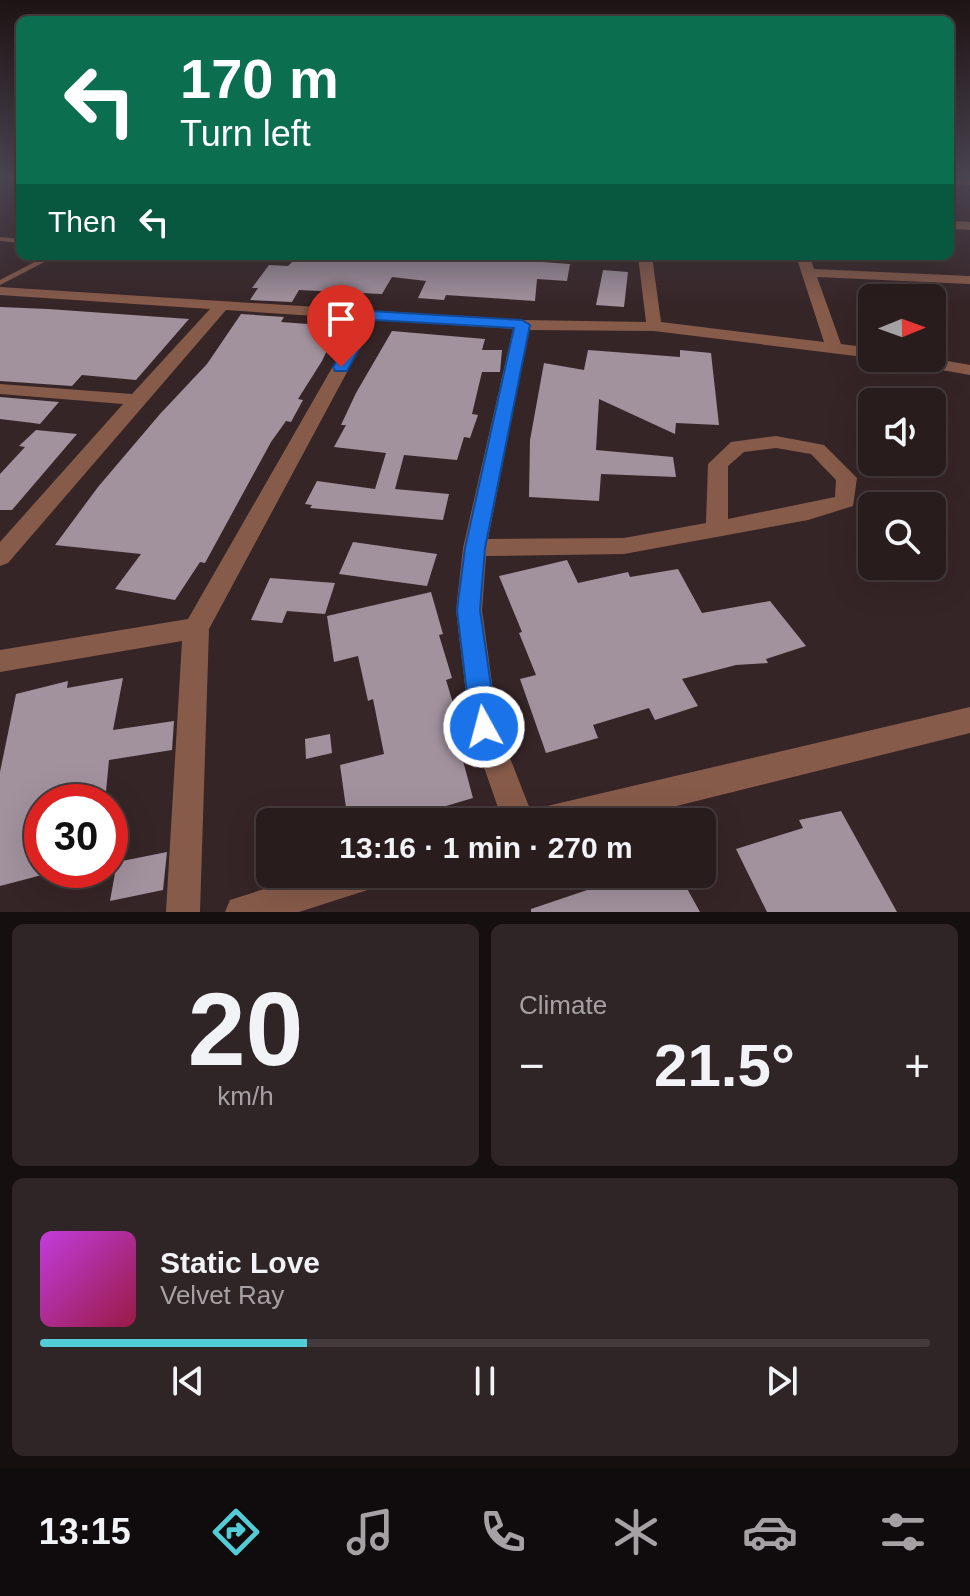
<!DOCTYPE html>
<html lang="en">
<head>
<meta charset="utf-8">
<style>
  :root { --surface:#281c1d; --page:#302526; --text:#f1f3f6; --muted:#a5a1a4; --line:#443a3b; --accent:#52ccd6 }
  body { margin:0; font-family:Arial,sans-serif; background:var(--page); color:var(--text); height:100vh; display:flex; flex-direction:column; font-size:30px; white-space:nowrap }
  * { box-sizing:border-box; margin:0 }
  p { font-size:26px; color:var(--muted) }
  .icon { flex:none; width:44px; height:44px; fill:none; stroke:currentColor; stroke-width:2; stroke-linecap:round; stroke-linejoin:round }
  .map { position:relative; height:912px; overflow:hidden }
  .drawer { display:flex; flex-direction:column; gap:12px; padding:12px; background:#160f10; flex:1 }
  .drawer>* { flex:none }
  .top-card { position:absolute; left:16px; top:16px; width:938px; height:244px; border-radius:12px; box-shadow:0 8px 32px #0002,0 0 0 2px var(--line); background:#0b6e4f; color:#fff; overflow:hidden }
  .needle { width:52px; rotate:89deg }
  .buttons { position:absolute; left:858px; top:284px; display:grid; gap:16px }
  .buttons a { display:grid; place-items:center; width:88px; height:88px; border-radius:12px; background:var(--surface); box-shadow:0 8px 32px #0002,0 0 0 2px var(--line); font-size:40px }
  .speed { position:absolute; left:24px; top:784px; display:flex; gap:16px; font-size:40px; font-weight:700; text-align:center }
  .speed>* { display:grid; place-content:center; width:104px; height:104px; border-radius:50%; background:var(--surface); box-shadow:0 8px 32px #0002,0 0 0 2px var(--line); line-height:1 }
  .speed .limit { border:12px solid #d22; background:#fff; color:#111 }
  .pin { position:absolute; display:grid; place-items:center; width:68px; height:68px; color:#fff; margin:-82px -34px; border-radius:50% 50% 50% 0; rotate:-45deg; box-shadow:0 0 8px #0007 }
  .pin .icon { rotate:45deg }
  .me { position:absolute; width:88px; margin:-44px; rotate:353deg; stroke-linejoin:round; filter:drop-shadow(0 0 6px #0008) }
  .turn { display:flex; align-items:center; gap:28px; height:168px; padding:0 32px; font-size:36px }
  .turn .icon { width:104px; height:104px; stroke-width:2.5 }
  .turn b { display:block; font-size:56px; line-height:68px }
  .then { display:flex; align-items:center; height:76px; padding:0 32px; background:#0003; gap:16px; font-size:30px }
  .big { font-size:60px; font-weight:800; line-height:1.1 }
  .drawer .widget { flex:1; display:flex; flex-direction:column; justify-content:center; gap:12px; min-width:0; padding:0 28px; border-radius:12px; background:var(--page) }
  .drawer .dial { align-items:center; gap:0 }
  .dial b { font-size:104px; line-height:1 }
  .song { display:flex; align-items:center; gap:24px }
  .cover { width:96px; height:96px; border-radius:12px; background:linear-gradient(135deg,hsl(290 70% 55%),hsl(340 70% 35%)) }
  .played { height:8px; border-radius:4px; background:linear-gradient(90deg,var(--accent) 30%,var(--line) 30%) }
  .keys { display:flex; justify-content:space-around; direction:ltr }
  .heat { display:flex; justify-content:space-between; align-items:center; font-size:44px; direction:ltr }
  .drawer .tiles { flex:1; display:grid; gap:12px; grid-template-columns:1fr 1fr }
  .widget:last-child { grid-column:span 2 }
  .trip { position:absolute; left:256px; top:808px; width:460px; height:80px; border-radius:12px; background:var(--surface); box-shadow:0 8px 32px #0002,0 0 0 2px var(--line); font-weight:800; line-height:80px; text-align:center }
  .tab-bar { display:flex; height:128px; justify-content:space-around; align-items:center; background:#100b0c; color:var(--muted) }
  .tab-bar .icon { width:56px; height:56px }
  .tab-bar .selected { color:var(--accent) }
  .tab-bar b { font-size:36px; color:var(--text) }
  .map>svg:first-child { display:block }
</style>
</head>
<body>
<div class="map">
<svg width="970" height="912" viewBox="0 0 970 912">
  <rect width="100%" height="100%" fill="#362527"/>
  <path fill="#a2929e" d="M298 256H433L431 260 469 262 471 257 570 264 567 281 537 279 535 301 446 295 444 300 418 298 426 281 392 277 382 294 299 290 292 302 250 300 258 288H252L269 265 288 266Z
    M603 270 628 272 624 307 596 305Z
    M0 307 48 309 189 319 136 380 82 375 72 386 0 381Z
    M241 314 284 317 281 322 335 326 326 344H330L322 361 298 399 303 400 291 422 286 421 271 442 205 563 200 562 175 600 115 589 141 554 55 545 98 487 160 414 207 364Z
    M392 331 485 339 482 350H502L500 372H482L472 414 478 415 470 438 464 437 457 460 404 455 395 489 449 494 443 520 310 508 312 505 305 504 317 481 375 489 386 453 334 447 346 425H341L356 393Z
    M588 350 680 357V350L711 353 719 425 676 423 675 434 599 399 596 450 673 457 676 477 601 474 599 501 529 497 530 440 544 363 584 370Z
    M0 397 59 402 40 424 33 423 0 419Z
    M36 430 77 434 12 510H0V474L25 447 19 446Z
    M353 542 437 554 427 586 339 574Z
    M567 560 578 583 628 572 630 577 678 569 702 613 770 601 806 646 766 659 768 663 736 665 682 679 698 706 655 720 649 708 593 725 598 738 546 753 520 679 536 675 519 633 522 632 499 576Z
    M270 578 335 583 325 614 287 611 282 623 251 620Z
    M431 592 443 634 439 635 452 678 446 680 460 726 454 727 473 798 392 822H389L387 815 365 822H348L340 765 384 754 373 699 368 701 358 656 334 662 327 616Z
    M123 678 113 730 174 721 172 750 109 760 105 802H42V875L0 886V772L16 694 68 681 67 688Z
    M330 734 332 753 306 759 305 739Z
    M841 811 897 912H767L736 849 803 828 799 820Z
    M167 852 163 890 110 901 117 862Z
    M633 874H679L700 912H531V909L599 886 600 890Z"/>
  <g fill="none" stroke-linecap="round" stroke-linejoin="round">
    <path fill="#875b4a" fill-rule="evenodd" d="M0 237 20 239V243L0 241Z
      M46 256H56L0 285V280Z"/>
    <path fill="#875b4a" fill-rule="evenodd" d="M950 179H970V185L950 184Z
      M950 221 970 222V230L950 229Z
      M638 256H652L661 322 824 342 796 256H810L814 269 970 276V284L817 277 841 344 872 348V358L654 331 529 330 488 539 624 538 706 523 708 464 731 442 776 436 824 445 857 478 853 506 808 520 624 554 486 556 482 610 498 727 533 817 536 811 547 806 970 707V733L612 822H503L470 727 456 610 463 548 513 329 375 320 209 629 200 912H166L182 641 0 672V650L188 619 360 319 226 310 8 563 0 566V542L123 404 0 394V384L132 394 210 309 0 295V287L522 320 646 322ZM776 448 811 454 836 480 835 497 728 519V466L744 452Z
      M894 358H931L970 365V375L902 363Z
      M311 874H385L380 886 299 912H225L230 900Z"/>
  </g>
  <linearGradient id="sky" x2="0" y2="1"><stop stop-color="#1e1415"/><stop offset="0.58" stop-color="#4c4652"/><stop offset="1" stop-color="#4c4652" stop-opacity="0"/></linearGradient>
  <rect width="970" height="306" fill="url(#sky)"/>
  <path fill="#1a73e8" stroke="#114b97" stroke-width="2" d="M370 311 522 320 530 325 485 548 480 610 497 727 493 736 484 739 475 736 471 727 457 610 465 548 514 328 375 320 347 371H335L333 367 363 315Z"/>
</svg>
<div class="buttons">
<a><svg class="needle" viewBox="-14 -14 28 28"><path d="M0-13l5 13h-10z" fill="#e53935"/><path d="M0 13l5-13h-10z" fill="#a5a1a4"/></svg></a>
<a><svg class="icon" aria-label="sound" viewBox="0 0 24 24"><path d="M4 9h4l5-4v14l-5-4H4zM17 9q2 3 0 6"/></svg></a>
<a><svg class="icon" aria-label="search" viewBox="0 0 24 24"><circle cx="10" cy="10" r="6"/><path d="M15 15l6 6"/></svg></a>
</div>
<div class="speed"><div class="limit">30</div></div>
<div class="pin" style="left:341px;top:367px;background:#d93025"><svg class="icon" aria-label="arrive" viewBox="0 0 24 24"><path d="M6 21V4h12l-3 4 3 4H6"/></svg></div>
<svg class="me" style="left:484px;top:727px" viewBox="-20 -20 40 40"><circle r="17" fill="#1a73e8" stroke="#fff" stroke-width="3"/><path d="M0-11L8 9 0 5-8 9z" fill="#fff"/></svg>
<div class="trip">13:16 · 1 min · 270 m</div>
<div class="top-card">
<div class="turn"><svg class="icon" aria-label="left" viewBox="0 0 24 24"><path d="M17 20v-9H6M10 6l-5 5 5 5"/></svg><div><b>170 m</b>Turn left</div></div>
<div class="then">Then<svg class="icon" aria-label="left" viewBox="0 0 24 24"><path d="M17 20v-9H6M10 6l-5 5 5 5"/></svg></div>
</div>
</div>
<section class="drawer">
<div class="tiles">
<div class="widget dial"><b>20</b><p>km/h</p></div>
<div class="widget"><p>Climate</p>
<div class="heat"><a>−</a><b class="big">21.5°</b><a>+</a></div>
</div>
<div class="widget">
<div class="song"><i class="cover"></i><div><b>Static Love</b><p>Velvet Ray</p></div></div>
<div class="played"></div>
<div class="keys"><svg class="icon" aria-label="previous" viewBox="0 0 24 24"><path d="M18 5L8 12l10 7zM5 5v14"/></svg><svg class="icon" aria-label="pause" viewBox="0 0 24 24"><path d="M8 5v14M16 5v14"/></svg><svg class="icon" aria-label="next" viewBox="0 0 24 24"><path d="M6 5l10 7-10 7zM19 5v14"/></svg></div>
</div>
</div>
</section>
<nav class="tab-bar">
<b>13:15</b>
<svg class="icon selected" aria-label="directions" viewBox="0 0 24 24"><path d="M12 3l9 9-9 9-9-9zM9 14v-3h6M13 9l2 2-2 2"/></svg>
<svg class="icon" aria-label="music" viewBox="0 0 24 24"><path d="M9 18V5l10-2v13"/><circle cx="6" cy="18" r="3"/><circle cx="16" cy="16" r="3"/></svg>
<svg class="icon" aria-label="phone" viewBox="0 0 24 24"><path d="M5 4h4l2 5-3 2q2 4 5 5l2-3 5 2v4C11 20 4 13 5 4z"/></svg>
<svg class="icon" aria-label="climate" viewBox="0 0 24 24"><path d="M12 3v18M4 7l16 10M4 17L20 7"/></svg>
<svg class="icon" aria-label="car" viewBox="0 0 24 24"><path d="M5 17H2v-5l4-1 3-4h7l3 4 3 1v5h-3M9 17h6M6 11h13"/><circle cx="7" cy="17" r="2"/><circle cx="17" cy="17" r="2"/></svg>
<svg class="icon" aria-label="filters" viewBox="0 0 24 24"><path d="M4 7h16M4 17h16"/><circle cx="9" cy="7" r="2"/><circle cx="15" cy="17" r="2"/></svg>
</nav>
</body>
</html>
